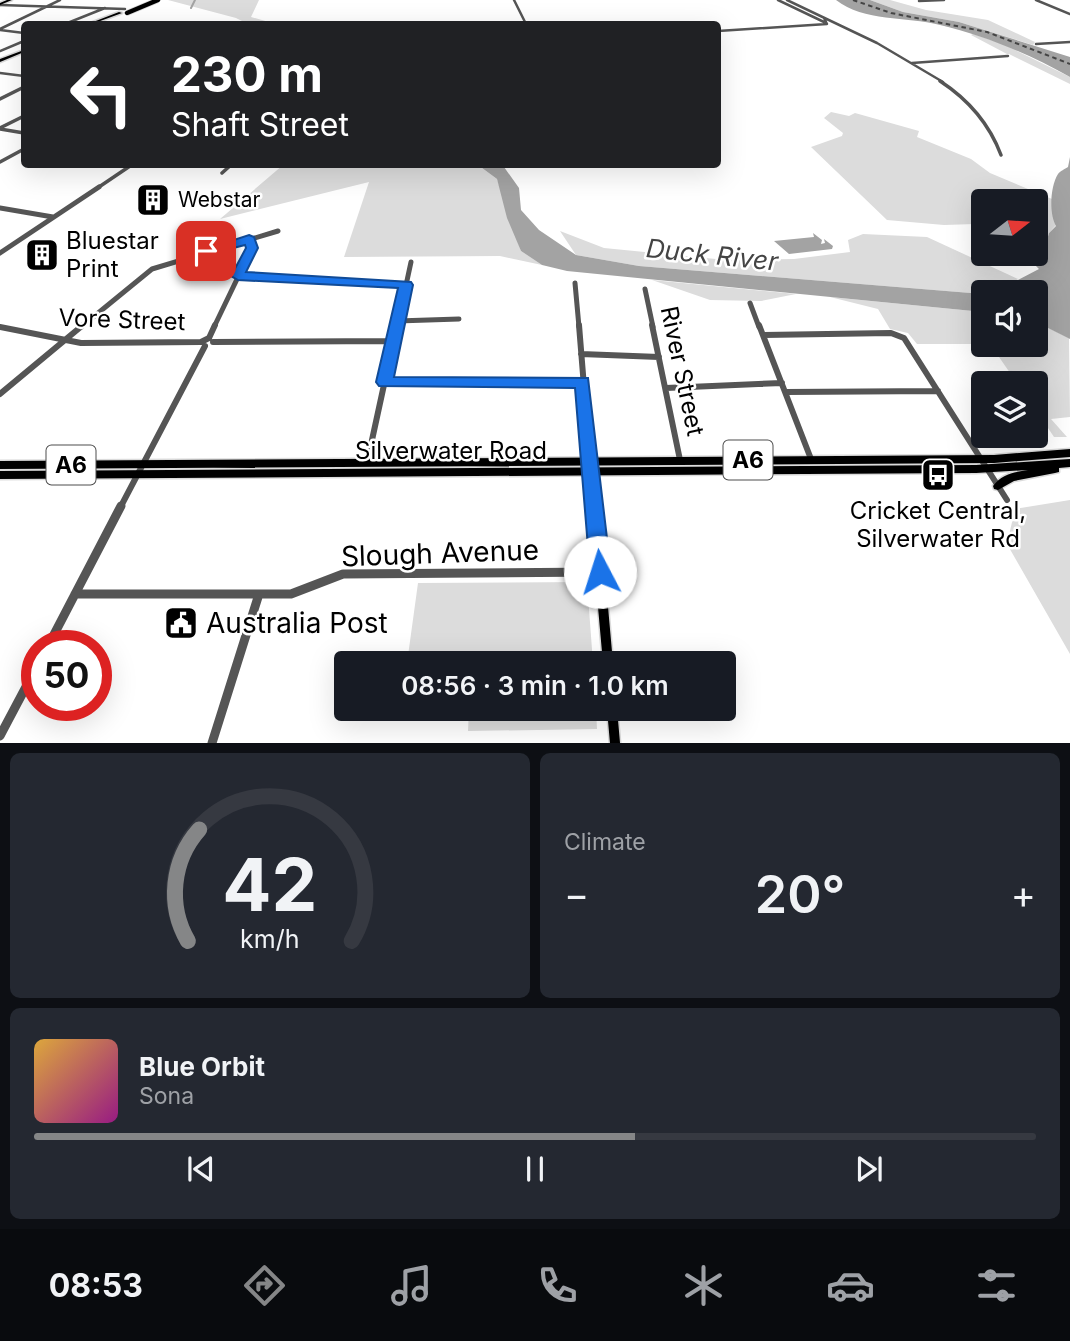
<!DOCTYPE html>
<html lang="en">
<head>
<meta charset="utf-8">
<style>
  :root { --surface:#171b24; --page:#242831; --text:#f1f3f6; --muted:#9ea1a6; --line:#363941; --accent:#858687 }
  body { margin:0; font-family:Inter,sans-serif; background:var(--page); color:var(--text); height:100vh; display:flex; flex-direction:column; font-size:26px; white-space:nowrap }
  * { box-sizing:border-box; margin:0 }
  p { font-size:23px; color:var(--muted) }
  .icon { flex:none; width:38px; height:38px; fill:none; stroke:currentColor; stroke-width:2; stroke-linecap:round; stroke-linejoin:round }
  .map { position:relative; height:743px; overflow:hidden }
  .sheet { display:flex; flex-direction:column; gap:10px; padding:10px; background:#0d0f14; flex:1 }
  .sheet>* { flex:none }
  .hud { position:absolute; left:21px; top:21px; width:700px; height:147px; border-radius:7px; box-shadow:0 7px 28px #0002; background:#202124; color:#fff; overflow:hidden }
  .needle { width:46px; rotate:73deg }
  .buttons { position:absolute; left:971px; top:189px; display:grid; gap:14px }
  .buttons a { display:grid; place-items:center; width:77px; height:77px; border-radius:7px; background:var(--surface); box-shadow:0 7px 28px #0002; font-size:35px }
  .speed { position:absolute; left:21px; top:630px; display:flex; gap:14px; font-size:35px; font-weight:700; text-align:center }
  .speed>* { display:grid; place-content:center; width:91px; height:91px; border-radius:50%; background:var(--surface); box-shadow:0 7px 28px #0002; line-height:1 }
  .speed .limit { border:10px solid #d22; background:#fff; color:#111 }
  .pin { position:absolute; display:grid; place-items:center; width:60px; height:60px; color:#fff; margin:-30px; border-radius:14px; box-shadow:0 4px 10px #0006 }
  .me { position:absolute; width:77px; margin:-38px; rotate:355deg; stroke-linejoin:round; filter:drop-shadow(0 0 5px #0008) }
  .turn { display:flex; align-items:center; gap:24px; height:147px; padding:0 35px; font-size:32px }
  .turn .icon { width:91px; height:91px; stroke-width:2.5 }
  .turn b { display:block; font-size:49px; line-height:60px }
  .big { font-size:52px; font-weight:600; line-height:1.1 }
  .sheet .card { flex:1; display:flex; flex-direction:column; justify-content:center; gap:10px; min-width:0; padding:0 24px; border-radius:10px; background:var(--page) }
  .sheet .dial { align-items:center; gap:0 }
  .dial svg { height:182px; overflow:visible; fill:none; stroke:var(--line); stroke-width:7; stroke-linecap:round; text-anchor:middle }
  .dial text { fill:var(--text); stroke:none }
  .song { display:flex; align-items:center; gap:21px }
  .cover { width:84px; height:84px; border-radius:10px; background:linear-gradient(135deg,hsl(40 70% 55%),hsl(310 70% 35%)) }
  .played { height:7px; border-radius:4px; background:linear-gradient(90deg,var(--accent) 60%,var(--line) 60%) }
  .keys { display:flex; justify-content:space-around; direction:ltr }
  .heat { display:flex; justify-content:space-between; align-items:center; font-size:38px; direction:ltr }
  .sheet .tiles { flex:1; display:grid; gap:10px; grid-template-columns:1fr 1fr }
  .card:last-child { grid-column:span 2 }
  .trip { position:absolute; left:334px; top:651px; width:402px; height:70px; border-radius:7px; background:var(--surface); box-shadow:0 7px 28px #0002; font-weight:600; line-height:70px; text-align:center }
  .menu { display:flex; height:112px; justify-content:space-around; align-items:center; background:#090b0e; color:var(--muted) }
  .menu .icon { width:49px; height:49px }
  .menu .active { color:var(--accent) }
  .menu b { font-size:32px; color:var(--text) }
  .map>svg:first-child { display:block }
</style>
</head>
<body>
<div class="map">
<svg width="1070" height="743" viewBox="0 0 1070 743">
  <rect width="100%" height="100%" fill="#fff"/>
  <path fill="#dcdcdc" d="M168 0H259L251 17 276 24H248L236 18Z
    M870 0H890L926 10 988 20 1035 42 1033 45 959 22 903 12Z
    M973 34 1003 44 1070 77V84L1009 54 984 57 1007 54 971 35Z
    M831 112 849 116 855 113 919 131 917 137 971 159 990 173 1052 199 1056 225 1049 233 1043 253 1036 250V201H984L983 227 975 224 944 225 887 220 811 147 842 136 843 133 824 118Z
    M283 165H478L497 179 521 251 542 265 500 256 344 257 369 182 220 219Z
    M560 231 604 248 726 260 794 259 850 252 848 240 863 234 927 237 1018 279 1002 290 983 294 639 266 576 255Z
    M652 280 796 294 761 301 710 300Z
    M830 297 983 312 984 345H1036V322L1069 338 1070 417 1051 419 1067 437H1054L1036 410V383H1017L999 357 982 344H917L908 333 890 329 878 309Z
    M1070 500V654L1007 544 1015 509Z
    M587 582 593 663H407L418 583Z
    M401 709H596L597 729 468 731 469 709Z"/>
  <path fill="#a3a3a3" d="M836 0H870L903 12 959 22 1070 57V77C1029 54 986 36 940 25 906 16 864 22 836 0Z
    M1070 157V339L1036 322V292H995L1039 269 1030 260 1043 253 1049 233 1056 226C1049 214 1050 187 1058 174 1060 171 1065 169 1068 167Z
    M478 165 504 167 519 188 521 210 539 230 576 255 639 266 983 294V312L567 271 542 265 521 251 507 218 497 179Z
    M813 233 822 240 821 244 825 243 824 239 833 246 832 249 789 254 774 241 814 237Z"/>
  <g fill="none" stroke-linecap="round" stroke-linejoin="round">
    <path stroke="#a3a3a3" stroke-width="2" d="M191 8 195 0"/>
    <path stroke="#444" stroke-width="2" stroke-dasharray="4.5 3.5" stroke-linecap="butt" d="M853 0 891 13 987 32 1070 64"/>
    <defs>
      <path id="major-far1" d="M591 469 594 508"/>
      <path id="major" d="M594 506 608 663
        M612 709 615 743"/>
      <path id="highway" d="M7 0H12L0 5V3Z
        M119 12 122 13 92 24H88Z
        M24 50V52L0 62V59Z
        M1070 449V457L994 463 0 469V461L994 455Z
        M1070 459V467L1059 468V472L1055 473 1014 481 998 490 994 489 993 486C1002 474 1014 472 1028 470L976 473 0 479V471L976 465Z"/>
    </defs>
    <use href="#major-far1" stroke="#dbdbdb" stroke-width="10"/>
    <use href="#major" stroke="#dbdbdb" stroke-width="13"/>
    <use href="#highway" stroke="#dbdbdb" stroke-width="3"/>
    <path stroke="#555" stroke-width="2.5" d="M514 0 526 24
      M778 0 824 22
      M787 0 877 43 943 82
      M1036 0 1070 14
      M919 1 944 0
      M0 5 125 9
      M65 24 105 8
      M0 29 60 0
      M0 30 24 33
      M718 31 827 24 824 18
      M1036 44 1070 42
      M0 51 24 41
      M912 63 1008 56
      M0 73 24 76"/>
    <path stroke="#555" stroke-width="3.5" d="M940 81C969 100 989 123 1001 155
      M0 99 24 87
      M0 128 24 116
      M0 129 24 133
      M0 162 24 149
      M222 173 232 164
      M96 189 133 164"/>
    <path stroke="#555" stroke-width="5" d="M0 208 53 217
      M0 253 99 187
      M238 276 406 284
      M575 283 579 327
      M645 289 653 327
      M750 303 759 327
      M397 321 459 319
      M81 327 152 269 278 231
      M214 327 252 248 249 239
      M397 327 411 262"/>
    <path stroke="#555" stroke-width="6" d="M579 325 590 461
      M652 325 680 460
      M759 325 811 459
      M0 327 81 343 201 342 209 338
      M764 335 891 333 904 338 1007 500
      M209 338 215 325
      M213 342 393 341
      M581 354 659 357
      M385 382H583
      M666 388 782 383
      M786 392 938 391
      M0 394 83 325
      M367 463 397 325
      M120 508 205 346"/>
    <path stroke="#555" stroke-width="9" d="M75 594H291L343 574 600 572
      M48 646 121 506
      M0 736 37 666
      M212 743 259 594"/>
    <use href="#major-far1" stroke="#000" stroke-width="7"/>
    <use href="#major" stroke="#000" stroke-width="10"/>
    <use href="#highway" fill="#000" fill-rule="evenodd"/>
    <defs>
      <path id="highway-bridge" d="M127 13 158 0"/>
    </defs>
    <use href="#highway-bridge" stroke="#dbdbdb" stroke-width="6" stroke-linecap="butt"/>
    <use href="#highway-bridge" stroke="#000" stroke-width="4.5"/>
  </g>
  <path fill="#1a73e8" stroke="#114b97" stroke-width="2" d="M249 235 254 237 258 248 246 272 411 282 413 285 394 377 588 378 611 572 608 579 600 582 593 579 590 572 575 388 379 386 376 382 398 288 238 280 231 276 246 248 245 245 206 255 200 251Z"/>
  <defs>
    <symbol id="building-square" viewBox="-11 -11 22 22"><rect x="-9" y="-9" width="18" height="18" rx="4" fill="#000" stroke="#fff"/><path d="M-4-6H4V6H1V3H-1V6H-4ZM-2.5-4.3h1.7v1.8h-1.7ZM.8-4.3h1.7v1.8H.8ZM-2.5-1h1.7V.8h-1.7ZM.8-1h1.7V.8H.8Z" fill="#fff"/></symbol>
    <symbol id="bus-square" viewBox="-11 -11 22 22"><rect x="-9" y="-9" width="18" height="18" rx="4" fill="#000" stroke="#fff"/><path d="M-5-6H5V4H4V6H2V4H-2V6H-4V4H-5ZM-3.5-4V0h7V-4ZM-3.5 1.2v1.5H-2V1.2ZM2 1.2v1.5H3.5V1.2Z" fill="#fff"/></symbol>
    <symbol id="civic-square" viewBox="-11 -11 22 22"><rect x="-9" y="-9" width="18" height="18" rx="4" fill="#000" stroke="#fff"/><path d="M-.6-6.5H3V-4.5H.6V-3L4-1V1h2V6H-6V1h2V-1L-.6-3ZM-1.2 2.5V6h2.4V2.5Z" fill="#fff"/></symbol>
  </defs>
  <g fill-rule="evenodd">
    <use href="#building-square" x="134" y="181" width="38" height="38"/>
    <use href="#building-square" x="23" y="236" width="38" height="38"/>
    <use href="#bus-square" x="919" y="456" width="38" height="38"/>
    <use href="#civic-square" x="162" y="604" width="38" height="38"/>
  </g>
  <g text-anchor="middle" stroke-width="5" stroke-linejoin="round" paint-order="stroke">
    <g font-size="21" fill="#000" stroke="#fff" text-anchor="start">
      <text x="178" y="207">Webstar</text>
    </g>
    <g fill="#fff" stroke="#4c4c4c" stroke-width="2">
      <rect x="723.5" y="440.5" width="49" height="39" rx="5"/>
      <rect x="46.5" y="445.5" width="49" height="39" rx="5"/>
    </g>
    <g font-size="23" font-weight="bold" fill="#000">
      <text x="748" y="468">A6</text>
      <text x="71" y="473">A6</text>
    </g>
    <g font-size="24" fill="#000" stroke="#fff" text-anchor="start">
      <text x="66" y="249">Bluestar<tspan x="66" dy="28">Print</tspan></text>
      <text x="938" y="519" text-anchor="middle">Cricket Central,<tspan x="938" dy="28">Silverwater Rd</tspan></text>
    </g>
    <g font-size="24" fill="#000" stroke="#fff">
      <text transform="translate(122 320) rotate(2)" y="8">Vore Street</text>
      <text transform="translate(682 371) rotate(78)" y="8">River Street</text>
      <text x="451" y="459">Silverwater Road</text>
    </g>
    <g font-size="26" font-style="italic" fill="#444" stroke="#fff">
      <text transform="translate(712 255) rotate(6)" y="9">Duck River</text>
    </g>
    <g font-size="28" fill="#000" stroke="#fff">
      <text transform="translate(440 553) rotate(-2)" y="10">Slough Avenue</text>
    </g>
    <g font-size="28" fill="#000" stroke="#fff" text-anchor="start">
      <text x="206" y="633">Australia Post</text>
    </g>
  </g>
</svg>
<div class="buttons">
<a><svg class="needle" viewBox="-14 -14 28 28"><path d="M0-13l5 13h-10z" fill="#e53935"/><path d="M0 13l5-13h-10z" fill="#9ea1a6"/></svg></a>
<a><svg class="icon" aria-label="sound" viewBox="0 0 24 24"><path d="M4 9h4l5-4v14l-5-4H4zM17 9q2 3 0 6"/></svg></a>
<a><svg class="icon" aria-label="layers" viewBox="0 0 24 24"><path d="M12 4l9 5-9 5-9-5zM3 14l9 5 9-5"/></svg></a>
</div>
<div class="speed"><div class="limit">50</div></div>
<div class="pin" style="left:206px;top:251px;background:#d93025"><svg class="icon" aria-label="arrive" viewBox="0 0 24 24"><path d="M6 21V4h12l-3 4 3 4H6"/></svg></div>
<svg class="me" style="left:600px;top:572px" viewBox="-20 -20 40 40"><circle r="19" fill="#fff"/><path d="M0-13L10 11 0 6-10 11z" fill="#1a73e8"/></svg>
<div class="trip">08:56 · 3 min · 1.0 km</div>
<div class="hud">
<div class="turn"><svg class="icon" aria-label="left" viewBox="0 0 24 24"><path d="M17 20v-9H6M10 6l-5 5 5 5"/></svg><div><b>230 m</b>Shaft Street</div></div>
</div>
</div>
<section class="sheet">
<div class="tiles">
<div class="card dial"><svg viewBox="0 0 100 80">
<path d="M14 69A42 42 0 1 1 86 69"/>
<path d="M14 69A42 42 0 0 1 19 20" stroke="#858687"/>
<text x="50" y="56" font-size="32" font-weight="700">42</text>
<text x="50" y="72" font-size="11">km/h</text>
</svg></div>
<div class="card"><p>Climate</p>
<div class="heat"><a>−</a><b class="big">20°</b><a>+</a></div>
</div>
<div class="card">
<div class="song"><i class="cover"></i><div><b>Blue Orbit</b><p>Sona</p></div></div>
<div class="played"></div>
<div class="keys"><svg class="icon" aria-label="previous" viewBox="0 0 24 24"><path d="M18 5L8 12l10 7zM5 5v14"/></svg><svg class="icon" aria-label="pause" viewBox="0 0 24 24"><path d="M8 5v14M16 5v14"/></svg><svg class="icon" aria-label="next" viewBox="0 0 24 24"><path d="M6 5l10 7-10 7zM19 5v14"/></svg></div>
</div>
</div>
</section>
<nav class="menu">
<b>08:53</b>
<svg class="icon active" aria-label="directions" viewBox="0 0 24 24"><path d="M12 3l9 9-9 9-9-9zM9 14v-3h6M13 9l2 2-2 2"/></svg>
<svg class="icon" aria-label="music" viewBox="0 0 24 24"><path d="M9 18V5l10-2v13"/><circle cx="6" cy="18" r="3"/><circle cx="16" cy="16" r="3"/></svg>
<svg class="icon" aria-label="phone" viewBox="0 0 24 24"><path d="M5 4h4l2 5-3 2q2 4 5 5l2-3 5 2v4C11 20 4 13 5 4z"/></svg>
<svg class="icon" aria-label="climate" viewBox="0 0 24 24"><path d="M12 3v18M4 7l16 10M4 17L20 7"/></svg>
<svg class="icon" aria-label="car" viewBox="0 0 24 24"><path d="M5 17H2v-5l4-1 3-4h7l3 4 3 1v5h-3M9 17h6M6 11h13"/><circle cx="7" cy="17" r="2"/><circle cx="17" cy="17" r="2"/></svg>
<svg class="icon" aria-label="filters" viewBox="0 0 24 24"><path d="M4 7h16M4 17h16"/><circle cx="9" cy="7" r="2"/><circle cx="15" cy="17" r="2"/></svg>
</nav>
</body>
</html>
